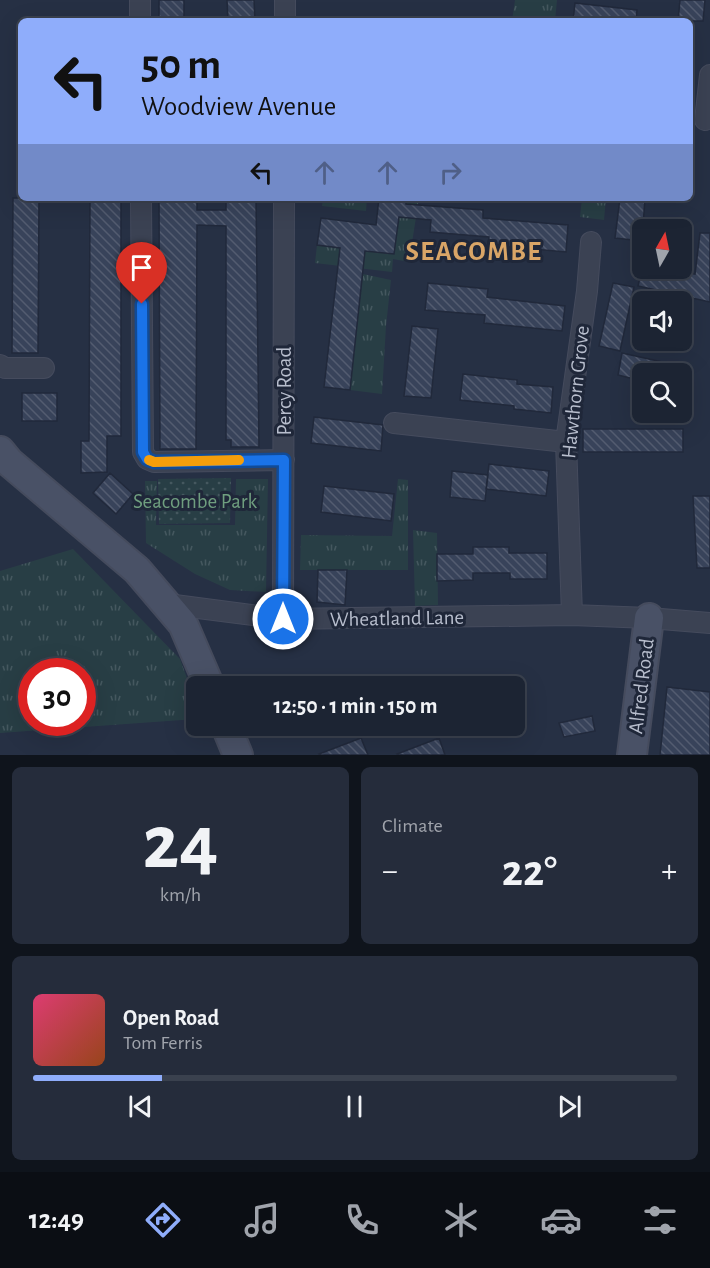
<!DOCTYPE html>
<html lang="en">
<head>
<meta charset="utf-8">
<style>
  :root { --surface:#1c2433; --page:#252c3b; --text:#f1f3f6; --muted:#a0a4ac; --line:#3a414e; --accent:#8fadfb }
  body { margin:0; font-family:"Alegreya Sans",sans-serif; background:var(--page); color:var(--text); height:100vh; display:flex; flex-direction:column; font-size:22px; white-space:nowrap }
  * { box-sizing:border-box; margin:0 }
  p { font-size:20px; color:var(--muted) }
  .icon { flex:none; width:33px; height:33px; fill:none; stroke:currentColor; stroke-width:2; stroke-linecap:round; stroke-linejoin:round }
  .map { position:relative; height:755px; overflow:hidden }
  .drawer { display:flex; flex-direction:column; gap:12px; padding:12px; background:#0f141c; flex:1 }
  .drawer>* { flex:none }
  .top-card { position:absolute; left:18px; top:18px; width:675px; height:183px; border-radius:9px; box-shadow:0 6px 24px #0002,0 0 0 2px var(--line); background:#8fadfb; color:#111; overflow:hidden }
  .needle { width:39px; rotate:9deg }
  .controls { position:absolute; left:632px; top:219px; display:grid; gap:12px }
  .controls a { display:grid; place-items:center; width:60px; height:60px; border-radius:9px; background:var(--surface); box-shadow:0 6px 24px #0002,0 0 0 2px var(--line); font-size:30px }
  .speed { position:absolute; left:18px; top:658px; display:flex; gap:12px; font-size:30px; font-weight:700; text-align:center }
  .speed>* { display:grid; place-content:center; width:78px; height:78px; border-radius:50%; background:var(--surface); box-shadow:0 6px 24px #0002,0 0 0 2px var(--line); line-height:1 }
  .speed .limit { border:9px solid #d22; background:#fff; color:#111 }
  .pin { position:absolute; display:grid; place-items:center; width:51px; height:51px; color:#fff; margin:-62px -26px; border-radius:50% 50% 50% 0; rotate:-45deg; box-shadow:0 0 6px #0007 }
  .pin .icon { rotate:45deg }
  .me { position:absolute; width:66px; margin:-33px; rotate:0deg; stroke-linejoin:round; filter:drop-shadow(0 0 4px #0008) }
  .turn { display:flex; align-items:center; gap:21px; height:126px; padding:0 24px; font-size:27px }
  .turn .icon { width:78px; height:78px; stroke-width:2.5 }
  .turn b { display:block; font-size:42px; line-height:51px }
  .lanes { display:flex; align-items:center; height:57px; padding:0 24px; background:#0003; justify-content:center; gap:30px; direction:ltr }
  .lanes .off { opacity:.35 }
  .big { font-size:45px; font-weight:600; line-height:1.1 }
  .drawer .card { flex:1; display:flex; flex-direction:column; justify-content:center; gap:9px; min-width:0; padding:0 21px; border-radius:9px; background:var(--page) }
  .drawer .dial { align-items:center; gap:0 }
  .dial b { font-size:78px; line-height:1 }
  .song { display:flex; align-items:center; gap:18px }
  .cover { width:72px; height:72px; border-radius:9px; background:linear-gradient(135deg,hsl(340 70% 55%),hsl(20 70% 35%)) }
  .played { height:6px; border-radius:3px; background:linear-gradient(90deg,var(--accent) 20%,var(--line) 20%) }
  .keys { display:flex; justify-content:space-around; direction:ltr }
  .heat { display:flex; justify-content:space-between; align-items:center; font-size:33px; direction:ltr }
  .drawer .tiles { flex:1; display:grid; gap:12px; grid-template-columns:1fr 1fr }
  .card:last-child { grid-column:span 2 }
  .trip { position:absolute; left:186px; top:676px; width:339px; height:60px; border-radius:9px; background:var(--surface); box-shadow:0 6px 24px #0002,0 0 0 2px var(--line); font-weight:600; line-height:60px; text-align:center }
  .tab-bar { display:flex; height:96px; justify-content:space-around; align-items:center; background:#0b0e14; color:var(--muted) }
  .tab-bar .icon { width:42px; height:42px }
  .tab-bar .current { color:var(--accent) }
  .tab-bar b { font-size:27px; color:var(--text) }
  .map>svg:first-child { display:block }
</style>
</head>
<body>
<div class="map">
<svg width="710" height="755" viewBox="0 0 710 755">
  <defs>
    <pattern id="grass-tufts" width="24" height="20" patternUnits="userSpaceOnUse" patternTransform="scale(1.5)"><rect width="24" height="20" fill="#283e45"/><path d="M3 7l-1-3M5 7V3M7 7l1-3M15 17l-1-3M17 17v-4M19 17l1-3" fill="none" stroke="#45585f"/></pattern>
    <pattern id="park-dots" width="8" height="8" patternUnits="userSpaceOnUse" patternTransform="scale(1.5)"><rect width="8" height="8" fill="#283e45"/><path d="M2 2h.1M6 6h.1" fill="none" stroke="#45585f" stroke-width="1.8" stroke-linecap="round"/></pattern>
    <pattern id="building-back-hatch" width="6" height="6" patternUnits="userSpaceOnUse" patternTransform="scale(1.5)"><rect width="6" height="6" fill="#38435a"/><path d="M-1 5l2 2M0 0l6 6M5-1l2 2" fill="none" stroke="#535c70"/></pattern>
  </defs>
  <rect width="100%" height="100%" fill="#263044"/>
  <path fill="url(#grass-tufts)" fill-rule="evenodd" d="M515 0H557L555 21H512Z
    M323 198H367L366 211 322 206Z
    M406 198H419L409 262 393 259 392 272 315 263 317 245 394 254 399 217H404Z
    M582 198H606L604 220 580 217Z
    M363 274 391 280 386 326 382 394 350 390Z
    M236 479H268L266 592 230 590 195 574 146 543 145 481H157L156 525H235Z
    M398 479 408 480V570H300L301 535 392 536Z
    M413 530 437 533 438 605 415 606Z
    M73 549 180 659 196 703V719L0 733V571ZM32 672H82V723H32Z"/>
  <path fill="url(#park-dots)" d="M231 478 230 523 159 524 158 479Z"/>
  <path fill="url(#building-back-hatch)" stroke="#21293b" stroke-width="1.5" d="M159 0H184V21H159Z
    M227 0H254L255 21H228Z
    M680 0H705L703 21H678Z
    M575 3 637 10 636 21H573Z
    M13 198H39L38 353H12Z
    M90 198H121V436H107V472L81 473V441H89Z
    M159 198H197V210H226V198H256L259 447H231V440H226V226L197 225 196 449H160Z
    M379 198H406V204L483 210V218L568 225 566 252 488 245 489 237 430 232 431 220 399 217 394 254 365 251 350 390 324 387 340 248 317 245 321 218 376 225Z
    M620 198H645L642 241 615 238Z
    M700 233H710V302L638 286 642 268H667L695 274Z
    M428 283 488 289 487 297 565 306 562 331 484 323 485 315 425 310Z
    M613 283 634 287 620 351 599 346Z
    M412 326 438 329 431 398 404 396Z
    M622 353 685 367V374H642V381L618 375Z
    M463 374 517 380V384L553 387 551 413 514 409V406L460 400Z
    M22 393H57V421H22Z
    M314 417 383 425 381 451 311 443Z
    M583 429H683V452H583Z
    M489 464 549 471 546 496 486 489Z
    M452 471 488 475 485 501 450 497Z
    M110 473 133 494 116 514 93 493Z
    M324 486 394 494 391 521 321 512Z
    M693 496H710V568H697Z
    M473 547H509V553H547V579H510V573H473V580L437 581V554H473Z
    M318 570H347L345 605 317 602Z
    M667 687 710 692V755H660Z
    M592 716 595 731 564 737 559 723Z
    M361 738 368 755H320L319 754Z
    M439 738 445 755H398L397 754Z"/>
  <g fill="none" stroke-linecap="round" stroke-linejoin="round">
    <defs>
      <path id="street" d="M140 0V21
        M285 0V21
        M705 120 710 75
        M141 198 143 452 147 459 154 462 284 460
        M0 365 5 368H44
        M394 423 566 442
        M167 604 283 619 572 615 649 618 710 623
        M572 615 566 442 587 291 591 242
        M283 619 284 198"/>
      <path id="secondary" d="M0 451 9 462 137 570 183 624 210 687
        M226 726 238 755
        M632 755 649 618"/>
    </defs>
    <use href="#street" stroke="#454b5d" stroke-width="22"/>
    <use href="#secondary" stroke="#454b5d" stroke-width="32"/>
    <use href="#street" stroke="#3b4253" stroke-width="20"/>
    <use href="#secondary" stroke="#495166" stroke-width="28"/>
  </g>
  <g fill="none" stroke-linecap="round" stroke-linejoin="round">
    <defs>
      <path id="route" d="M142 304 143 452 147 459 154 462 284 460 283 619"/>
    </defs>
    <use href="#route" stroke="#114b97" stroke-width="15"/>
    <use href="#route" stroke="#1a73e8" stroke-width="10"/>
    <path stroke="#f59e0b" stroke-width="10" d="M149 460 154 462 239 460"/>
  </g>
  <g text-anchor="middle" stroke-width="6" stroke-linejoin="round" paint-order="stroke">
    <g font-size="21" fill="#b8becd" stroke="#1f2739">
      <text transform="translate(284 391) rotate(-90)" y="7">Percy Road</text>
      <text transform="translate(575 392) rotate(-84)" y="7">Hawthorn Grove</text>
      <text transform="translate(397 618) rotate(-1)" y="7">Wheatland Lane</text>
      <text transform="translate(641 686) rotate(-83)" y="7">Alfred Road</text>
    </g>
    <g font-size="21" fill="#6f9e7f" stroke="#1f2739">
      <text x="195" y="508">Seacombe Park</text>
    </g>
    <g font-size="27" font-weight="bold" letter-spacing="1.5" fill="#d9a567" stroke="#1f2739">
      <text x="474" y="260">SEACOMBE</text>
    </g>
  </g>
</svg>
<div class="controls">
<a><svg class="needle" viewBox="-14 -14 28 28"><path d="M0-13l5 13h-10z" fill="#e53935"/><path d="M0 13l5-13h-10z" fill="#a0a4ac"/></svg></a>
<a><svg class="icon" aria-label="sound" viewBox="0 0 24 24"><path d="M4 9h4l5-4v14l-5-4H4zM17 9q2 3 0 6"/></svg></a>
<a><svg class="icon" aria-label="search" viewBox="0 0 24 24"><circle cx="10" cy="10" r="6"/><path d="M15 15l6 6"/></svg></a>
</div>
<div class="speed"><div class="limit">30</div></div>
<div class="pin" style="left:142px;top:304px;background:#d93025"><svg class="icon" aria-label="arrive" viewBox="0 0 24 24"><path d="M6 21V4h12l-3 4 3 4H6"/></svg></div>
<svg class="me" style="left:283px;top:619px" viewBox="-20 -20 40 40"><circle r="17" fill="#1a73e8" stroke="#fff" stroke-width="3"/><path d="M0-11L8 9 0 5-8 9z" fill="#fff"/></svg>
<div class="trip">12:50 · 1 min · 150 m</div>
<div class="top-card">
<div class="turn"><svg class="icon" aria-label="left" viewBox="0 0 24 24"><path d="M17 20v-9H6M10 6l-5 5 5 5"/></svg><div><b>50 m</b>Woodview Avenue</div></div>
<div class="lanes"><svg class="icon" aria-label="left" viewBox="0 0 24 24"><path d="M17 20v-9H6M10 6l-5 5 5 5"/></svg><svg class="icon off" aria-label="ahead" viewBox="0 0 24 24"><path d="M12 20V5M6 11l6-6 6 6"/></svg><svg class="icon off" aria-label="ahead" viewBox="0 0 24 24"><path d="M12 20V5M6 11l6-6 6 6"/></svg><svg class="icon off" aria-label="right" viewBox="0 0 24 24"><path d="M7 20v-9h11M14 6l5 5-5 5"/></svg></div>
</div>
</div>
<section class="drawer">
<div class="tiles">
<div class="card dial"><b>24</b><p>km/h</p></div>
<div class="card"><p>Climate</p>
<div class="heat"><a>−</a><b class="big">22°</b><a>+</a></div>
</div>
<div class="card">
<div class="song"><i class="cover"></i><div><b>Open Road</b><p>Tom Ferris</p></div></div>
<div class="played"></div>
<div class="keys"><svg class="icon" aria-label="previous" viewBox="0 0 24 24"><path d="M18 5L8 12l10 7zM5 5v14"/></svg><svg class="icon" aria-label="pause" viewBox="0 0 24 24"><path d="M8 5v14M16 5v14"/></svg><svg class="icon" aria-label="next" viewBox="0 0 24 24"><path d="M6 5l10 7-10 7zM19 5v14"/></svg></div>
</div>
</div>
</section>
<nav class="tab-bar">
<b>12:49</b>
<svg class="icon current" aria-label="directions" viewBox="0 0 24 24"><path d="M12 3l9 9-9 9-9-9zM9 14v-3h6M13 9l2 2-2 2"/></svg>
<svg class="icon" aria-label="music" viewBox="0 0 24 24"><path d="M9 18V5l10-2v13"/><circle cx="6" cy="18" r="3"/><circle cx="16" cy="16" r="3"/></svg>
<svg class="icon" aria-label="phone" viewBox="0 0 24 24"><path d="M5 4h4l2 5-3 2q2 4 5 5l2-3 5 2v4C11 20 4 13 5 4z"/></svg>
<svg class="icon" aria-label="climate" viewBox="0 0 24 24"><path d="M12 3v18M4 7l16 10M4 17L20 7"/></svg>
<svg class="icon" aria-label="car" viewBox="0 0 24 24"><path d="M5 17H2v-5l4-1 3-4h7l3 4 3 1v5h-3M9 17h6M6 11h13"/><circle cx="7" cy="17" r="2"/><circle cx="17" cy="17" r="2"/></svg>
<svg class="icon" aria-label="filters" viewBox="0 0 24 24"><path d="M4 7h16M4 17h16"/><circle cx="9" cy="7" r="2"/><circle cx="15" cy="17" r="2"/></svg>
</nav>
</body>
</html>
